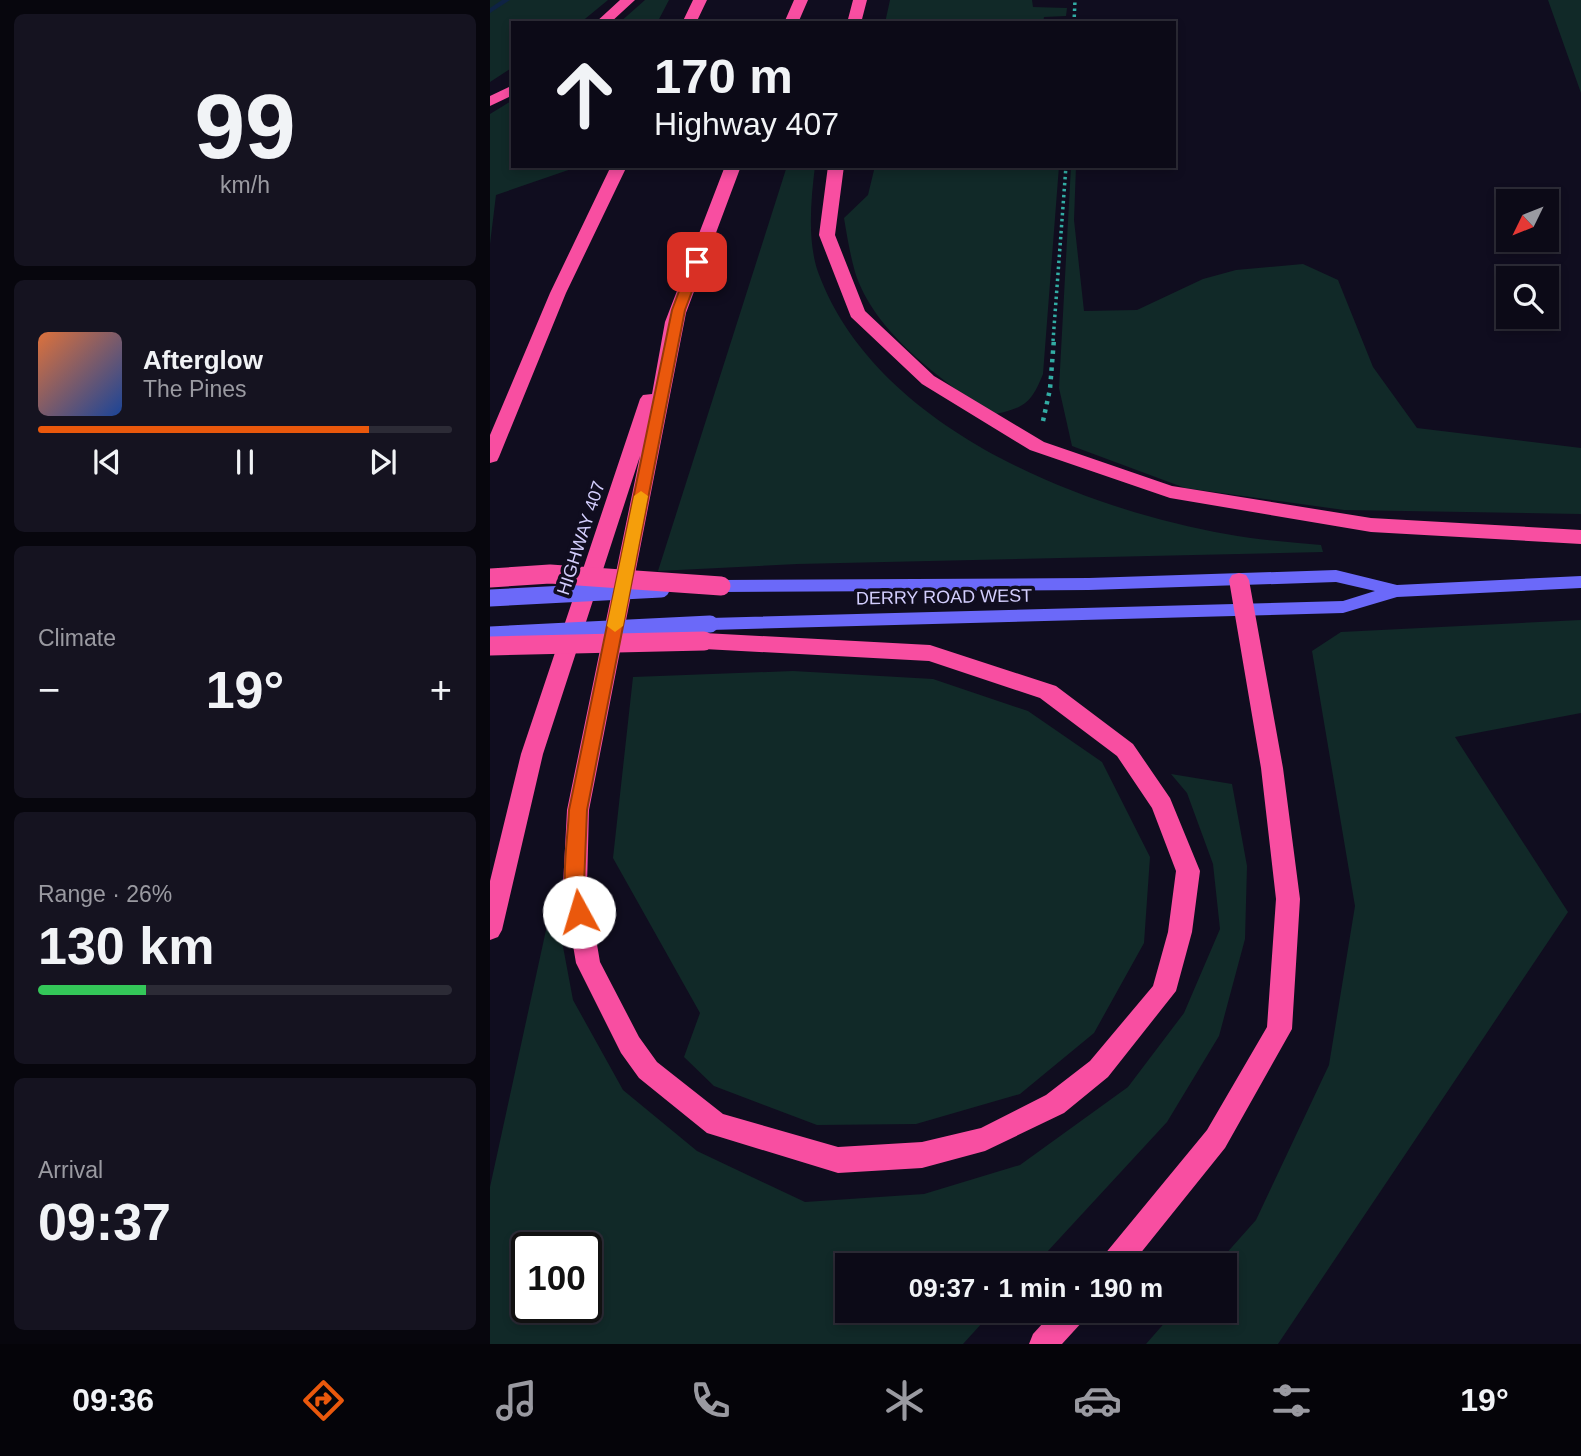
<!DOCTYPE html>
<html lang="en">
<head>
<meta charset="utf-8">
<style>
  :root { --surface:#0c0a17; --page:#151320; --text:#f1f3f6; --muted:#9a9aa1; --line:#2c2b36; --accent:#ea580c }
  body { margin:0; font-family:Helvetica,sans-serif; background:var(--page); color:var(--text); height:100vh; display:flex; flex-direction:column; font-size:26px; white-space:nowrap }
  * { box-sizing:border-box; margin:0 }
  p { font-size:23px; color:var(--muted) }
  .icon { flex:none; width:38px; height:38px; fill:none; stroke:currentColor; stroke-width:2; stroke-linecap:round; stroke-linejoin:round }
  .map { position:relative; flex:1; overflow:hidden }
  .panel { display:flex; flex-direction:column; gap:14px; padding:14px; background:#07060d; width:490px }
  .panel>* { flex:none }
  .hud { position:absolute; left:21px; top:21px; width:665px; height:147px; border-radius:0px; box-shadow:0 4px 10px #0003,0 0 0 2px var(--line); background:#0c0a17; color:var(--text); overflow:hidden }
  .needle { width:46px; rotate:227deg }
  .fabs { position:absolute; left:1006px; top:189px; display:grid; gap:14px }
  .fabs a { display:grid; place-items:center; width:63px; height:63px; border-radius:0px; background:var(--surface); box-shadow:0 4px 10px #0003,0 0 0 2px var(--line); font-size:35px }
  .speed { position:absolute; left:21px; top:1232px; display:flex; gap:14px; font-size:35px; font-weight:700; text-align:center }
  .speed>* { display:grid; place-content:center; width:91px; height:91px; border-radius:50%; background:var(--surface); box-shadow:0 4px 10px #0003,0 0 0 2px var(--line); line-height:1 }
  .speed .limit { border:4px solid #111; border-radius:10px; background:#fff; color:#111 }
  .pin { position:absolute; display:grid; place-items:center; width:60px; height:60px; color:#fff; margin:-30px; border-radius:14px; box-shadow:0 4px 10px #0006 }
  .me { position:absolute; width:77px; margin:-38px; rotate:354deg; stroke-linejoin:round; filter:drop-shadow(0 0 5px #0008) }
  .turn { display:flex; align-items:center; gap:24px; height:147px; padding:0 28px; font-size:32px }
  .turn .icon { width:91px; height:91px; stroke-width:2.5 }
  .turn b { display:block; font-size:49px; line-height:60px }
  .big { font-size:52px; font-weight:700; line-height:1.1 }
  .panel .widget { flex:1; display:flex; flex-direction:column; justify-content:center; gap:10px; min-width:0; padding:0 24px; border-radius:10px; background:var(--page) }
  .panel .dial { align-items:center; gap:0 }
  .dial b { font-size:91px; line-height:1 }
  .song { display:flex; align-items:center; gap:21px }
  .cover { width:84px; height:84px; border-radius:10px; background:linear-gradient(135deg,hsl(20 70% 55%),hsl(220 70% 35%)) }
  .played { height:7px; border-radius:4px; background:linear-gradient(90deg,var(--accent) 80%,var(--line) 80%) }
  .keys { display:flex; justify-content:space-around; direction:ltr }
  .heat { display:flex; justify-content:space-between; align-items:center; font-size:38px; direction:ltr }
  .charge { height:10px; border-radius:5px; background:linear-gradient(90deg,#34c759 26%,var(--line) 0) }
  .trip { position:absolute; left:345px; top:1253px; width:402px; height:70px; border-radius:0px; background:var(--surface); box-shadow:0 4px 10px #0003,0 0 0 2px var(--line); font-weight:700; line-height:70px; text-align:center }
  .tab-bar { display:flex; height:112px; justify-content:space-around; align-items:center; background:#050409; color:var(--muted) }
  .tab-bar .icon { width:49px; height:49px }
  .tab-bar .current { color:var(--accent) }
  .tab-bar b { font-size:32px; color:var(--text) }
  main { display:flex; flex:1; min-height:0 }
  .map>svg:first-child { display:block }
</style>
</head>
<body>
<main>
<section class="panel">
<div class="widget dial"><b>99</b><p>km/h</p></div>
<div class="widget">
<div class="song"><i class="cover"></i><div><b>Afterglow</b><p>The Pines</p></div></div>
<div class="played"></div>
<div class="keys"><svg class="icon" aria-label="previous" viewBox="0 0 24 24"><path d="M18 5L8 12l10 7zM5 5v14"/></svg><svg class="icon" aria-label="pause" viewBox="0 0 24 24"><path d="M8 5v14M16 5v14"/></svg><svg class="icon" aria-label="next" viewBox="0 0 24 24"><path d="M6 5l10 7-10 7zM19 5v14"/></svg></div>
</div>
<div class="widget"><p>Climate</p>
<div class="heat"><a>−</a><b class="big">19°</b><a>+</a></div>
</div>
<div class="widget"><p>Range · 26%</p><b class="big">130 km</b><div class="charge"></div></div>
<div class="widget"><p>Arrival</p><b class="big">09:37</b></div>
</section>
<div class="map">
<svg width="1091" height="1344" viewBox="0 0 1091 1344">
  <rect width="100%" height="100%" fill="#100d1f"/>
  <path fill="#112928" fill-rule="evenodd" d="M0 0H118L90 23H23V67L0 82Z
    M155 0H179L167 23H129Z
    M400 0H542L543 7 577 8 576 16 554 17 553 23H395Z
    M1058 0H1091V93Z
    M23 100V166H90L6 195 0 244V114Z
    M297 166H325C321 199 317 240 328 272 384 426 586 507 736 534 767 540 799 542 831 545L833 552 307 564 168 571Z
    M385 166H569L553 374C541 404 534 408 502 415 452 380 384 333 365 272 360 254 357 236 354 218L378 195Z
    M581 166H586L584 220 594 311 647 310 713 279 746 270 813 264 848 280 883 367 927 428 1091 448V514L854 510 695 488 582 446 569 388Z
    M1091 620V713L965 737 1078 912 788 1344H656L685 1311H735V1265H726L766 1220 839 1065 865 906 822 651 851 632Z
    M303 671 443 679 538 711 612 762 660 857 654 943 604 1033 530 1094 426 1124 327 1125 224 1086 194 1057 210 1013 123 858 143 677Z
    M681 774 742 784 757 866 755 939 729 1036 677 1122 545 1265H357V1311H503L473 1344H0V1187L56 930 71 936 83 1000 133 1090 207 1151 315 1202 434 1194 530 1165 638 1087 694 1013 730 929 723 864 697 793ZM37 1248H96V1307H37Z"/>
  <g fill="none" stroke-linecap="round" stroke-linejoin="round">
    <path fill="#0e2343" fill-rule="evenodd" d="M12 0H20L0 13V8Z"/>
    <path stroke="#32aca4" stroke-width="3.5" stroke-dasharray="2.5 3.5" stroke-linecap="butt" d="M584 23 585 0
      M563 341 576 166"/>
    <path stroke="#32aca4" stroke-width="4.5" stroke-dasharray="3.5 5" stroke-linecap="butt" d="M553 421 560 389 564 339"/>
    <path fill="#6b69f9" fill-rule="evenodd" d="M846 570 907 585 1091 576V588L907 597 853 613 220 630 211 624 220 618 853 601 885 591 846 582 599 590 231 592 223 586 231 580 599 578Z"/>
    <path fill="#f84ea1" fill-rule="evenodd" d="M130 0H145L120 23H105Z
      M203 0H217L206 23H192Z
      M304 0H318L308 23H294Z
      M363 0H377L371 23H357Z
      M23 85V95L0 106V96Z
      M121 166H137L76 293 9 457 7 461 0 463V435L60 293Z
      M235 166H251L196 313 99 810 97 886 110 962 149 1037 167 1062 233 1114 348 1147 432 1142 491 1128 556 1095 600 1061 663 986 678 932 686 871 662 808 627 756 550 698 439 661 214 649 207 646 204 641 207 636 214 633 440 645 566 686 643 744 680 798 710 871 702 932 686 991 618 1077 574 1113 495 1151 432 1168 348 1173 217 1133 149 1078 131 1053 86 963 73 886 77 810 150 456 53 754 12 930 8 937 0 940V881L31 754 150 399 153 395 162 394 175 322Z
      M338 166H354L345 235 375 311 444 376 554 442 682 486 881 518 1091 530V544L881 532 680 498 540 450 432 384 361 317 329 235Z
      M749 573 756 575 759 580 793 768 810 899 802 1029 735 1148 641 1265H610L614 1255 717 1130 777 1027 786 899 771 768 739 580 742 575Z
      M564 1311H597L593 1321 572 1344H539L543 1334Z"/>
    <path stroke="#6b69f9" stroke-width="17" d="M0 598 171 589
      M0 635 220 624"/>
    <path stroke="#f84ea1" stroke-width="19" d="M0 578 60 574 231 586
      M0 646 214 641"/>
  </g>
  <path fill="#ea580c" stroke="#983908" stroke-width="2" d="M207 258 213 262 195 310 97 810 94 886 98 912 96 917 89 920 83 917C68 887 78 842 79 810L182 310 200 262Z"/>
  <path fill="#f59e0b" d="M151 491 158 496 133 626 125 632 117 626 144 496Z"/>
  <g text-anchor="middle" stroke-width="7" stroke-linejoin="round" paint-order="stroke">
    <g font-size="18" fill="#d3cefd" stroke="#100d1f">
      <text transform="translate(91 538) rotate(-72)" y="6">HIGHWAY 407</text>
      <text transform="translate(454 597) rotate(-1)" y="6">DERRY ROAD WEST</text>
    </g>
  </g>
</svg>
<div class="fabs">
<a><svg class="needle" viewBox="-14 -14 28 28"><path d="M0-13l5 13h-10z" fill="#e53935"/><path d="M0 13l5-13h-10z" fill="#9a9aa1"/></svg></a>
<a><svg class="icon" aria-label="search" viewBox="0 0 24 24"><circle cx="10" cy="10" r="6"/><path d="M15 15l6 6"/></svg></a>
</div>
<div class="speed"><div class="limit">100</div></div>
<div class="pin" style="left:207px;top:262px;background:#d93025"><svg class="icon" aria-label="arrive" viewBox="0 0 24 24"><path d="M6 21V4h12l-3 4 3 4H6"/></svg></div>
<svg class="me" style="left:89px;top:912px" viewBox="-20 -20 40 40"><circle r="19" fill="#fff"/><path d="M0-13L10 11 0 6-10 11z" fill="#ea580c"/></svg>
<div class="trip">09:37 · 1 min · 190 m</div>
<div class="hud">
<div class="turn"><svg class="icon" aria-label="ahead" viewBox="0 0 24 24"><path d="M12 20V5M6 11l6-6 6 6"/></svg><div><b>170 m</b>Highway 407</div></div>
</div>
</div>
</main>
<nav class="tab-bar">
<b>09:36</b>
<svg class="icon current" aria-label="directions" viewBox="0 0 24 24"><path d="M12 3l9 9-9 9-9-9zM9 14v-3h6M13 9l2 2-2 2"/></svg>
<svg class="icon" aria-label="music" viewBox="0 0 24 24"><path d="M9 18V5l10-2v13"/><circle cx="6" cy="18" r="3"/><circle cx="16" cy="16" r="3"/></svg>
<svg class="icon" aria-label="phone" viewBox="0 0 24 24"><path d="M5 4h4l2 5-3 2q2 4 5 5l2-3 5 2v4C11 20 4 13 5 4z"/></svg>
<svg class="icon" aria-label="climate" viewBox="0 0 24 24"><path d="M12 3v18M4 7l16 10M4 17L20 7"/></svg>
<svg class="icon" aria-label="car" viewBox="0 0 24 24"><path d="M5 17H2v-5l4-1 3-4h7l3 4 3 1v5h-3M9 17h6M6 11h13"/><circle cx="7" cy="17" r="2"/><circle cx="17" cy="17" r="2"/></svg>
<svg class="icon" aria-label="filters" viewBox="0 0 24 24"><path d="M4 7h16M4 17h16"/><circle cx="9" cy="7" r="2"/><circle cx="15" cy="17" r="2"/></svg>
<b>19°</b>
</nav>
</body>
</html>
